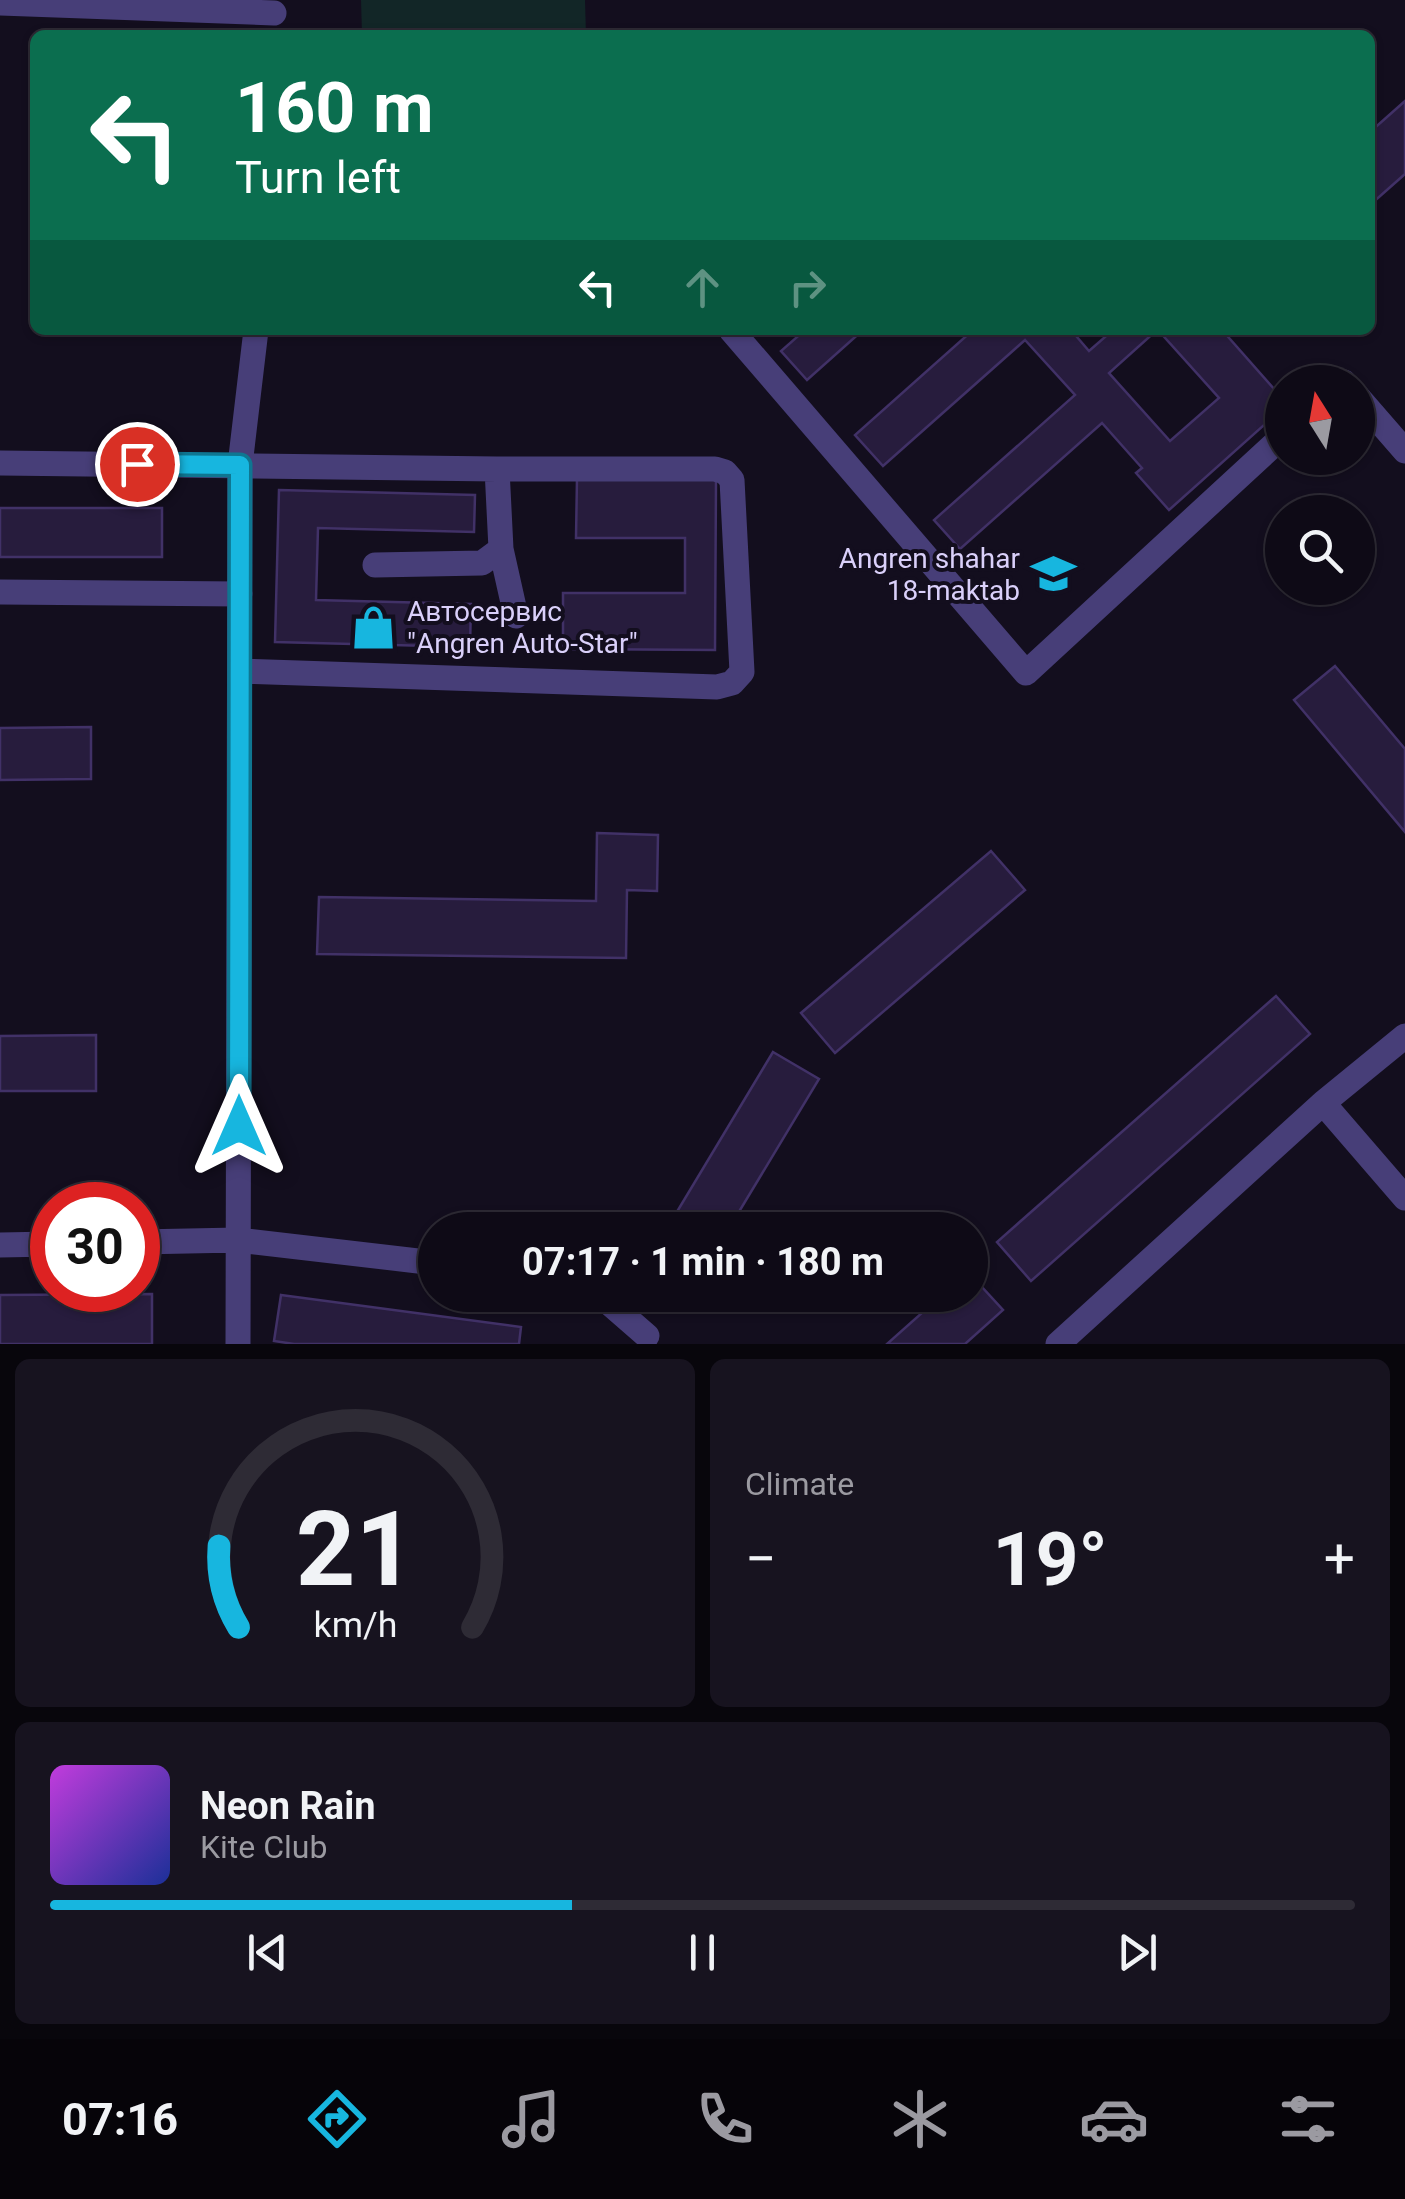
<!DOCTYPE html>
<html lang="en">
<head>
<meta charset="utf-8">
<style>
  :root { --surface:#0e0a16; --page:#17131f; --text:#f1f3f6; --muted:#9b9aa1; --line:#2e2b35; --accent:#17b6df }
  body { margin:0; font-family:Roboto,sans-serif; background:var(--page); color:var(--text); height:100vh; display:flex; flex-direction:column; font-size:38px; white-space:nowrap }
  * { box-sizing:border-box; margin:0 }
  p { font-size:32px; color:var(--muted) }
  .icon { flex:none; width:55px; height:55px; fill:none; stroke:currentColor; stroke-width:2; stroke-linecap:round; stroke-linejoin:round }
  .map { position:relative; height:1344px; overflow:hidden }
  .details { display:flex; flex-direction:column; gap:15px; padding:15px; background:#08060c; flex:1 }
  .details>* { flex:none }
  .banner { position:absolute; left:30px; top:30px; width:1345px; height:305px; border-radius:15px; box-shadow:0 2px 8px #0004,0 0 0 2px var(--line); background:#0b6e4f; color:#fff; overflow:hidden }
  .needle { width:65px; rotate:349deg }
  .tools { position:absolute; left:1265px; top:365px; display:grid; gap:20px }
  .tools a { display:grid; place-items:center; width:110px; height:110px; border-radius:50%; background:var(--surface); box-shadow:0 2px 8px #0004,0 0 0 2px var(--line); font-size:50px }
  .speed { position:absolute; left:30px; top:1182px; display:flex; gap:20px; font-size:50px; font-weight:700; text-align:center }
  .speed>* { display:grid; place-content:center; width:130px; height:130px; border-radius:50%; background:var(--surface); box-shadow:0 2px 8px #0004,0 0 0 2px var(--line); line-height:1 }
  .speed .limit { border:15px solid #d22; background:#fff; color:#111 }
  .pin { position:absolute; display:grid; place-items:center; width:85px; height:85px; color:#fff; margin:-42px; border:5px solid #fff; border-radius:50%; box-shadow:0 2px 10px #0007 }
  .me { position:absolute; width:110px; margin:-55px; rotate:0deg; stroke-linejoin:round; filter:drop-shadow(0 0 8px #0008) }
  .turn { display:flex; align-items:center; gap:35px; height:210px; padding:0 40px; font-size:45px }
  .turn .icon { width:130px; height:130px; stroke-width:2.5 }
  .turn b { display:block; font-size:70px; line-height:85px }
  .lanes { display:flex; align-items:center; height:95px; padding:0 40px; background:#0003; justify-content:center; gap:50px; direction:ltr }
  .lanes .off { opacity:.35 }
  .big { font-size:75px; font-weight:700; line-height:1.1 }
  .details .widget { flex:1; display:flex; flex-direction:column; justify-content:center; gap:15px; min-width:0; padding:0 35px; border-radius:15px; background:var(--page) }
  .details .dial { align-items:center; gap:0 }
  .dial svg { height:260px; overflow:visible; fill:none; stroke:var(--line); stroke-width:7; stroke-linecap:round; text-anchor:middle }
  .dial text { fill:var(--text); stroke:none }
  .song { display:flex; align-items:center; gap:30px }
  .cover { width:120px; height:120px; border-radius:15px; background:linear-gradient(135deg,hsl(290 70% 55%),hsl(230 70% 35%)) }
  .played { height:10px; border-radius:5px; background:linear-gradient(90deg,var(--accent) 40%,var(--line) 40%) }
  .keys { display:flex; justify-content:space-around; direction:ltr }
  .heat { display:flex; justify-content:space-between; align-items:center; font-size:55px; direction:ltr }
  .details .tiles { flex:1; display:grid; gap:15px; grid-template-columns:1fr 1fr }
  .widget:last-child { grid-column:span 2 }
  .trip { position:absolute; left:418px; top:1212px; width:570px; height:100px; border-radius:50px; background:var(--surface); box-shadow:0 2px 8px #0004,0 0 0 2px var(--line); font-weight:700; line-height:100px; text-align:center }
  .menu { display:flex; height:160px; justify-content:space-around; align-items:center; background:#060409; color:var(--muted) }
  .menu .icon { width:70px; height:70px }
  .menu .active { color:var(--accent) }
  .menu b { font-size:45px; color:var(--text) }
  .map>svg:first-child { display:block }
</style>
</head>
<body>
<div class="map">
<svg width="1405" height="1344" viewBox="0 0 1405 1344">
  <rect width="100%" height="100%" fill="#130e1e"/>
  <path fill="#122627" d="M361 0H585L586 35H362Z"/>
  <path fill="#271c3d" stroke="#413167" stroke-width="2.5" d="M1405 101V174L1370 205V132Z
    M805 330H863L807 380 781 351Z
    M973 330H1071L1089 351 1113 330H1157L1109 373 1170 441 1219 398 1158 330H1222L1282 398V409L1169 510 1136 473 1142 468 1102 423 960 549 934 520 1075 395 1025 340 883 466 855 435Z
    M577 478 716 479 715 650 563 649V593H685V538H576Z
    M279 490 475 495 474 532 318 528 316 600 471 604 470 647 275 642Z
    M0 508H162V557H0Z
    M1335 666 1405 749V832L1294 700Z
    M91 727V779L0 780V728Z
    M597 833 658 835 657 891 627 890 626 958 317 954 319 897 596 901Z
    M991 851 1025 890 835 1053 801 1013Z
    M1276 996 1310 1034 1031 1281 997 1242Z
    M96 1035V1091H0V1036Z
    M773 1052 819 1079 728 1230H666Z
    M970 1274 1003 1310 965 1344H887L942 1295H970Z
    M152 1294V1344H0V1295Z
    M281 1295 521 1327 519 1344H294L274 1341Z"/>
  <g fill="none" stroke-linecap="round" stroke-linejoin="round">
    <path stroke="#473e78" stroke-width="25" d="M0 3 274 13
      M731 330 1026 673 1282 437
      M1341 382H1344
      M1358 397 1405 451
      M0 463 497 469H715L725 472 732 480 742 672 732 683 717 687 240 671
      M501 549 516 616
      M375 565 482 563 501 549 497 469
      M0 592 240 594
      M1323 1103 1405 1198
      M138 1242 238 1240 435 1263
      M0 1245 52 1244
      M600 1295 647 1336
      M238 1344 240 465 256 330
      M1058 1344 1323 1103 1405 1036"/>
  </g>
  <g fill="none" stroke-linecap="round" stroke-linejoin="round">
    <defs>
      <path id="route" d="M137 464 240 465 239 1126"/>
    </defs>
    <use href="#route" stroke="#0f7691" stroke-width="25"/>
    <use href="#route" stroke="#17b6df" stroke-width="18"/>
  </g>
  <defs>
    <symbol id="school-bare" viewBox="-9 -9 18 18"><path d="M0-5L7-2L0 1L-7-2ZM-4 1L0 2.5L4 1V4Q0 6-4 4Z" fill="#17b6df" stroke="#130e1e" stroke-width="2.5" paint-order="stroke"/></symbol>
    <symbol id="shop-bare" viewBox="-9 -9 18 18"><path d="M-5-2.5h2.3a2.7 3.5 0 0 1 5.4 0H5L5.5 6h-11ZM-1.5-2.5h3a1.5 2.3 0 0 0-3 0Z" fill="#17b6df" stroke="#130e1e" stroke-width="2.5" paint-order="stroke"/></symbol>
  </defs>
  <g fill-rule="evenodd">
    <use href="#school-bare" x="1022" y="542" width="63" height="63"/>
    <use href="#shop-bare" x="342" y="596" width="63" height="63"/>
  </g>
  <g text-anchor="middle" stroke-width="8" stroke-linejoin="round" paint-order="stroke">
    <g font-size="28" fill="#dad0fa" stroke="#130e1e" text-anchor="end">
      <text x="1020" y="568">Angren shahar<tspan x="1020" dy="32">18-maktab</tspan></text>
      <text x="407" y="621" text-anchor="start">Автосервис<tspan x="407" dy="32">"Angren Auto-Star"</tspan></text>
    </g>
  </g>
</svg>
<div class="tools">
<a><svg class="needle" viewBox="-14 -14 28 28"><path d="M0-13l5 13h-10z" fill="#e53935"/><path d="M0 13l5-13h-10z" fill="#9b9aa1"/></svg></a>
<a><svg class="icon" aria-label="search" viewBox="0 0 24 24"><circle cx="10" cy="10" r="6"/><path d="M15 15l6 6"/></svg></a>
</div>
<div class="speed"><div class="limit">30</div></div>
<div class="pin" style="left:137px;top:464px;background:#d93025"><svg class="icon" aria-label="arrive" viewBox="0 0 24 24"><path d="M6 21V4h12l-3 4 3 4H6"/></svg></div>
<svg class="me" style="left:239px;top:1126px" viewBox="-20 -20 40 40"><path d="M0-17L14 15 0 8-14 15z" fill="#17b6df" stroke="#fff" stroke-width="4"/></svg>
<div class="trip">07:17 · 1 min · 180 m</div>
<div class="banner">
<div class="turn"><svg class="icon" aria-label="left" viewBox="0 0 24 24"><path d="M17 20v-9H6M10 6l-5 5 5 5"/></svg><div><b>160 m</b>Turn left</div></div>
<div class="lanes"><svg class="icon" aria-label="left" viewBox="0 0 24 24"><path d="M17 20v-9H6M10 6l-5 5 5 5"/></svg><svg class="icon off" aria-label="ahead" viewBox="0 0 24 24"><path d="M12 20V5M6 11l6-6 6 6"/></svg><svg class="icon off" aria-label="right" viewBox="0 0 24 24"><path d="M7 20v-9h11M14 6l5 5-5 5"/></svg></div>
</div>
</div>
<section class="details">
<div class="tiles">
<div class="widget dial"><svg viewBox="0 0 100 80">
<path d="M14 69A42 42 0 1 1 86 69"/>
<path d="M14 69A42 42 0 0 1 8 44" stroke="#17b6df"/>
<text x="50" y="56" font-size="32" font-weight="700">21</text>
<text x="50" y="72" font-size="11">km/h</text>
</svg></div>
<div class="widget"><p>Climate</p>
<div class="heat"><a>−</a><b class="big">19°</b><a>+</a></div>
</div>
<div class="widget">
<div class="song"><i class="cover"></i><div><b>Neon Rain</b><p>Kite Club</p></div></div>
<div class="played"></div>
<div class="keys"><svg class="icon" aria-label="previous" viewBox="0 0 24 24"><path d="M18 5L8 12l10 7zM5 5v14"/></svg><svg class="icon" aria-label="pause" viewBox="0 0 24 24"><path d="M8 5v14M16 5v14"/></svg><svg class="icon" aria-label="next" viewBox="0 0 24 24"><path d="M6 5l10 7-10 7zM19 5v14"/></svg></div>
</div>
</div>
</section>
<nav class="menu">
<b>07:16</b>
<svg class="icon active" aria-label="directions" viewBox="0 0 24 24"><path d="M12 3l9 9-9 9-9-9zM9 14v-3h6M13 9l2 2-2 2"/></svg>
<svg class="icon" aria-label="music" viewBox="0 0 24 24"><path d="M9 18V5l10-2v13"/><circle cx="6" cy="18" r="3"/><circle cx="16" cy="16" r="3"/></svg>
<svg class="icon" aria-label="phone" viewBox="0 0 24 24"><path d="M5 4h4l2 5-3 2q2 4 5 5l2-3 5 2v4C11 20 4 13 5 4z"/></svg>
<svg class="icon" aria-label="climate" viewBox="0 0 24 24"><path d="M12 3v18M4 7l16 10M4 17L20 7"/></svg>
<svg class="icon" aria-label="car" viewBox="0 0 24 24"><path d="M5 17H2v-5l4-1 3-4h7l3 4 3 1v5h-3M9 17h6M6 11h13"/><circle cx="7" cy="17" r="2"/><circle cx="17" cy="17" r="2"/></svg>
<svg class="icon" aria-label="filters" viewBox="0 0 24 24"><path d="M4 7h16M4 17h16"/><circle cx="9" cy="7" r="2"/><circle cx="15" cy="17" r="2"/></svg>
</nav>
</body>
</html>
